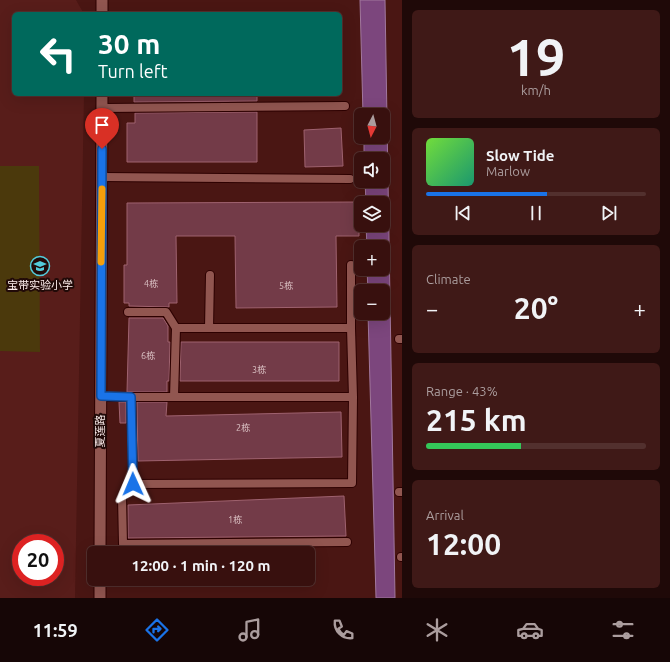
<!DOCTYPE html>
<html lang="en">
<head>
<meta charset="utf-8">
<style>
  :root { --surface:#38100e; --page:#3f1917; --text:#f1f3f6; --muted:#ab9d9e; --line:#52302e; --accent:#1a73e8 }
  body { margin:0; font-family:Ubuntu,"Noto Sans SC",sans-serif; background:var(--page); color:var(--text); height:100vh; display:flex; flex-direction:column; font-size:15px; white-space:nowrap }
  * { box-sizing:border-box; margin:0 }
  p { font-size:13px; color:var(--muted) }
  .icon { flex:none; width:22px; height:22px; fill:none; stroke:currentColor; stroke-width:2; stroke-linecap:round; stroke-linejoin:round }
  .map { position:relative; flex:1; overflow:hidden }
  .sheet { display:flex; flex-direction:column; gap:10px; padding:10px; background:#1f0908; width:268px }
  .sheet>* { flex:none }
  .guide { position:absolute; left:12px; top:12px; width:330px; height:84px; border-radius:6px; box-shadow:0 4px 16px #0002,0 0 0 1px var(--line); background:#00695c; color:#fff; overflow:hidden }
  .needle { width:26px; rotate:186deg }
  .fabs { position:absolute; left:354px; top:108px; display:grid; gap:8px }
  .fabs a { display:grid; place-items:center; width:36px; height:36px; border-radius:6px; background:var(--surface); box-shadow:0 4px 16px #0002,0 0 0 1px var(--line); font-size:20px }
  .speed { position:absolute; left:12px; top:534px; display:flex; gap:8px; font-size:20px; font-weight:700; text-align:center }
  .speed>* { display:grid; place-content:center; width:52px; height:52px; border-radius:50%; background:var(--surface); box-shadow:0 4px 16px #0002,0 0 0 1px var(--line); line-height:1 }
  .speed .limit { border:6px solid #d22; background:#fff; color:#111 }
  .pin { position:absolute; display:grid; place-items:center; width:34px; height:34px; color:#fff; margin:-41px -17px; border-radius:50% 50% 50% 0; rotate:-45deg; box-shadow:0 0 4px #0007 }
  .pin .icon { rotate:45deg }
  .me { position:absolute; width:44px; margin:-22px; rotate:359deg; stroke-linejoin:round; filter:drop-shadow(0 0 3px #0008) }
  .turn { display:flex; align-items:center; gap:14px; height:84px; padding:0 20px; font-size:18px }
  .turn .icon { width:52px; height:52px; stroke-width:2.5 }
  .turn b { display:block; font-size:28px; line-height:34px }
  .big { font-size:30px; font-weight:600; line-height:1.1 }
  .sheet .tile { flex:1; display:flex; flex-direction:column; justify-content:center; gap:6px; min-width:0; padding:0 14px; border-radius:6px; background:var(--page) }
  .sheet .dial { align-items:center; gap:0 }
  .dial b { font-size:52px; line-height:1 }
  .song { display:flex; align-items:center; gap:12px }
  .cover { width:48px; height:48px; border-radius:6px; background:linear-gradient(135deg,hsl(100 70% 55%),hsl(160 70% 35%)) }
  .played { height:4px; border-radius:2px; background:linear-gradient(90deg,var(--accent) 55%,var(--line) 55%) }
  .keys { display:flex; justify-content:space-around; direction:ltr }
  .heat { display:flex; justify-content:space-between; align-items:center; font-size:22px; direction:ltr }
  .charge { height:6px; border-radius:3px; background:linear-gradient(90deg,#34c759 43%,var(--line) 0) }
  .trip { position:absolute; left:87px; top:546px; width:228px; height:40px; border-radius:6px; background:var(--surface); box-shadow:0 4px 16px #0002,0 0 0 1px var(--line); font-weight:600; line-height:40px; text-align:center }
  .menu { display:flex; height:64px; justify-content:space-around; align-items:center; background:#160606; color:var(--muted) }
  .menu .icon { width:28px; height:28px }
  .menu .on { color:var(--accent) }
  .menu b { font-size:18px; color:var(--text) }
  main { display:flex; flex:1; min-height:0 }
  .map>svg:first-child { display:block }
</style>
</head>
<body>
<main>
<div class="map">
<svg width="402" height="598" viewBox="0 0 402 598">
  <rect width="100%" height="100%" fill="#4a1613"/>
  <path fill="#581d1a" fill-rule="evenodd" d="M0 0H76L84 14H14V94H84L75 598H0ZM21 543H55V577H21Z"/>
  <path fill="#4b390c" d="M0 166H39L40 352 0 351Z"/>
  <path fill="#7c467d" stroke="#a2789e" d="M360 0H385L395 598H376L368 313H383V291H368L367 269H383V247H367L366 225H383V203H366L365 181H383V159H364V137H383V115H363Z"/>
  <path fill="#733b48" stroke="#9f626f" d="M134 94H257V101L134 102Z
    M257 112V162H127V123H135V113Z
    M341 128 343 166 305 167 304 130Z
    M359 202V236H336L337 307 236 308 235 236H176L177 303H169V307L129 306V303H124V265H127V203Z
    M129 318H163L168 326V342H170L169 381H167V392H127Z
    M181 342H339V381H180Z
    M119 402H126V423H120Z
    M137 402H167L166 416 341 412 342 457 138 461Z
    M344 496 346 536 128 538V505Z"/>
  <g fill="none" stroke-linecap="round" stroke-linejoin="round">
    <defs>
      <path id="service" d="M102 108 345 106
        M102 177 350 179
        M351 265V328
        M128 312H166L176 328 174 397
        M176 328H351L353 397
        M209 328 210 275
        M399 339H402
        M101 397H353L352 483 133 484 131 397
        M133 484 122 497 123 544 347 542
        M399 492H402
        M401 557H402"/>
      <path id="tertiary" d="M102 14V0
        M100 553 102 94
        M100 598V579"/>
    </defs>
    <use href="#service" stroke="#2d0000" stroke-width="10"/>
    <use href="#tertiary" stroke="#2d0000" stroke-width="13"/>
    <use href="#service" stroke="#915650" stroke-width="8"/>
    <use href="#tertiary" stroke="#915650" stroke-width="11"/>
  </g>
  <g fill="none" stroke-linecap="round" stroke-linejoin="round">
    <defs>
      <path id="route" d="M102 149 101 396 131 397 133 484"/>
    </defs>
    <use href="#route" stroke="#114b97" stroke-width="10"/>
    <use href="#route" stroke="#1a73e8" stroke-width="7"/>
    <path stroke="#f59e0b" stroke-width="7" d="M101 262 102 189"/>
  </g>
  <defs>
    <symbol id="school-ring" viewBox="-11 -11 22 22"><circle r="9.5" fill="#210a08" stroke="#53cbda" stroke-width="1.5"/><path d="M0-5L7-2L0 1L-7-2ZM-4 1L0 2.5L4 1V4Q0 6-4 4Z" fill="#53cbda"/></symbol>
  </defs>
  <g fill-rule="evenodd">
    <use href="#school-ring" x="29" y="255" width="22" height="22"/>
  </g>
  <g text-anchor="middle" stroke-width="4" stroke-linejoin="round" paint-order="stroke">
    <g font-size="9" fill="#dac0c3">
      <text x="151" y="287">4栋</text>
      <text x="286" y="289">5栋</text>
      <text x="148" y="359">6栋</text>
      <text x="259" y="373">3栋</text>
      <text x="243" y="431">2栋</text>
      <text x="235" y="523">1栋</text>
    </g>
    <g font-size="11" fill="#fcedec" stroke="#210a08">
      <text x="40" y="289">宝带实验小学</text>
    </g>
    <g font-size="11" fill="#fcedec" stroke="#210a08">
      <text transform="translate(100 431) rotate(-90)" y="4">夏莲路</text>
    </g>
  </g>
</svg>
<div class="fabs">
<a><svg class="needle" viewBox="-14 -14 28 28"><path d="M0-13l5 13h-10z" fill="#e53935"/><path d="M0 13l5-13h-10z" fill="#ab9d9e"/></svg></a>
<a><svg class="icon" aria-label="sound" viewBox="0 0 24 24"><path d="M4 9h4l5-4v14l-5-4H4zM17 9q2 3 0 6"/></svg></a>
<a><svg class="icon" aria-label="layers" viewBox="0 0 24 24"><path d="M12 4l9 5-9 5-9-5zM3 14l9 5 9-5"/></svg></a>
<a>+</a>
<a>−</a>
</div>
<div class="speed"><div class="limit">20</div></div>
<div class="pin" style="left:102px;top:149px;background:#d93025"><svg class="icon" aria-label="arrive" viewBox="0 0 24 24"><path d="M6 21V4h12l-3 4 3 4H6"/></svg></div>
<svg class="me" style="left:133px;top:484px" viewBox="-20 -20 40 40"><path d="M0-17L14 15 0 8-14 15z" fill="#1a73e8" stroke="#fff" stroke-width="4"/></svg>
<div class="trip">12:00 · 1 min · 120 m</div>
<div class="guide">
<div class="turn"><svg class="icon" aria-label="left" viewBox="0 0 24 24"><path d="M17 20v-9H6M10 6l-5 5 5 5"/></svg><div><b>30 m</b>Turn left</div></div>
</div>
</div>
<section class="sheet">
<div class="tile dial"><b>19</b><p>km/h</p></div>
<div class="tile">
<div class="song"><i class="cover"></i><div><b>Slow Tide</b><p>Marlow</p></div></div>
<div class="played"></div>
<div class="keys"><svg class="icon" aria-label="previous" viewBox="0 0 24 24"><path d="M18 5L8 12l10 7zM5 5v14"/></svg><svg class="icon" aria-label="pause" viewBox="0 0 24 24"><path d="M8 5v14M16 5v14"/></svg><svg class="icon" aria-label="next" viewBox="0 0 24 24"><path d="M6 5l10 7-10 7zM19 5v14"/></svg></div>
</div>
<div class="tile"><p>Climate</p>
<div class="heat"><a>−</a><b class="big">20°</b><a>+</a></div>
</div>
<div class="tile"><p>Range · 43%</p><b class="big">215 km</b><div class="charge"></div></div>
<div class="tile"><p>Arrival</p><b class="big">12:00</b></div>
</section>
</main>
<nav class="menu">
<b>11:59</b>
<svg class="icon on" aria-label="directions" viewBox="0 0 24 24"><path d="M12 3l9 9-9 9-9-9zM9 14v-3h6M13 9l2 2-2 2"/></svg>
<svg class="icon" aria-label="music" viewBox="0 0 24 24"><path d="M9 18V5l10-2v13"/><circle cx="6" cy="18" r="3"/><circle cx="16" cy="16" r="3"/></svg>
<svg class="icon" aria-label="phone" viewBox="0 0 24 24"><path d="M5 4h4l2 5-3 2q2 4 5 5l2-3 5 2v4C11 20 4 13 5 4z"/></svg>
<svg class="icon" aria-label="climate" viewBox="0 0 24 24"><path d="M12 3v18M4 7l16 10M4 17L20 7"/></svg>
<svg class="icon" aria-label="car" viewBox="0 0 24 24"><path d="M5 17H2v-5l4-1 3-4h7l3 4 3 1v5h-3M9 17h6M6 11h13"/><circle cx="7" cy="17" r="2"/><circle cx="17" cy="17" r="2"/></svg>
<svg class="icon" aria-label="filters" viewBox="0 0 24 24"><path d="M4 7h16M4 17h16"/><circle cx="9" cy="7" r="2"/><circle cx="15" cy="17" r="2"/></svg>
</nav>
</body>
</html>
